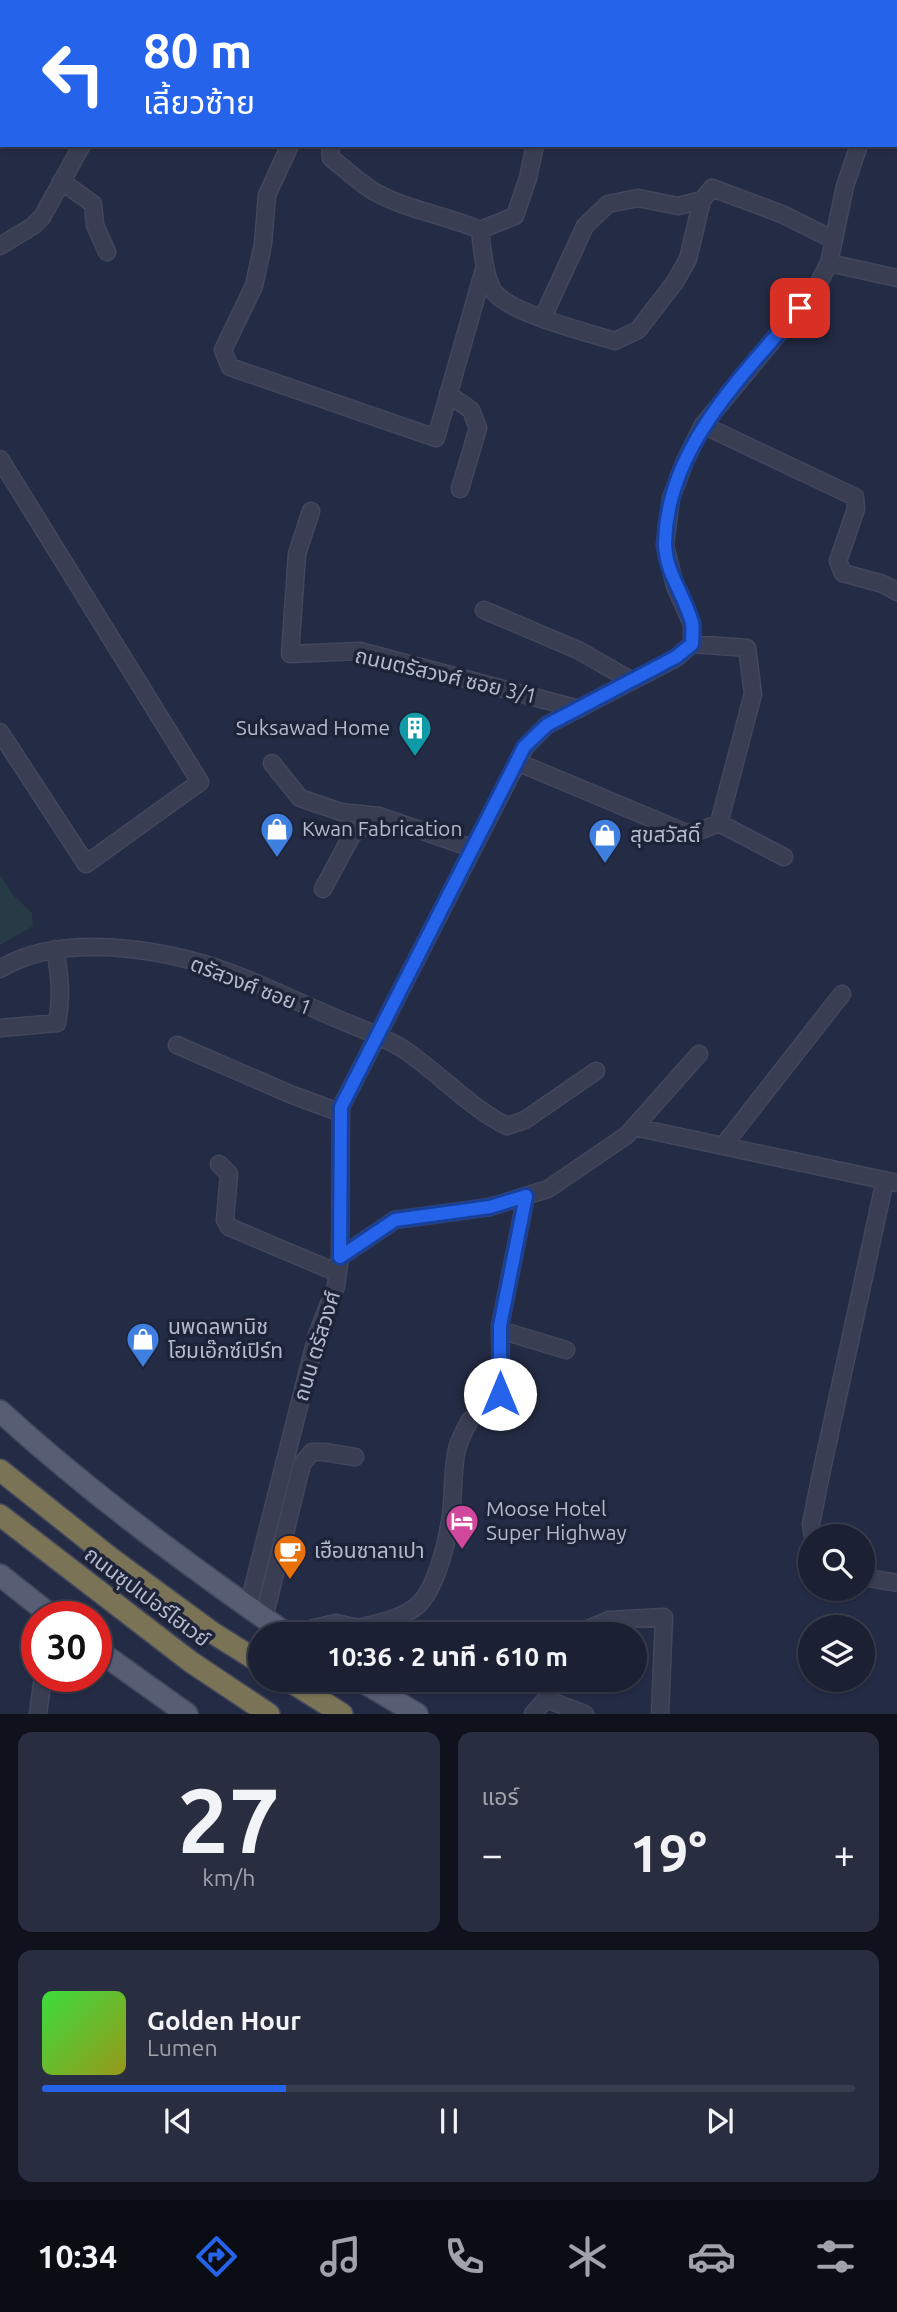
<!DOCTYPE html>
<html lang="th">
<head>
<meta charset="utf-8">
<style>
  :root { --surface:#1b2033; --page:#282d3f; --text:#f1f3f6; --muted:#a0a3ac; --line:#393e4e; --accent:#2563eb }
  body { margin:0; font-family:Ubuntu,"Noto Sans Thai",sans-serif; background:var(--page); color:var(--text); height:100vh; display:flex; flex-direction:column; font-size:26px; white-space:nowrap }
  * { box-sizing:border-box; margin:0 }
  p { font-size:23px; color:var(--muted) }
  .icon { flex:none; width:38px; height:38px; fill:none; stroke:currentColor; stroke-width:2; stroke-linecap:round; stroke-linejoin:round }
  .map { position:relative; height:1714px; overflow:hidden }
  .panel { display:flex; flex-direction:column; gap:18px; padding:18px; background:#0f121c; flex:1 }
  .panel>* { flex:none }
  .top-card { position:absolute; left:0px; top:0px; width:898px; height:147px; box-shadow:0 2px 5px #0004,0 0 0 2px var(--line); background:#2563eb; color:#fff; overflow:hidden }
  .tools { position:absolute; left:798px; top:1524px; display:grid; gap:14px }
  .tools a { display:grid; place-items:center; width:77px; height:77px; border-radius:50%; background:var(--surface); box-shadow:0 2px 5px #0004,0 0 0 2px var(--line); font-size:35px }
  .speed { position:absolute; left:21px; top:1601px; display:flex; gap:14px; font-size:35px; font-weight:700; text-align:center }
  .speed>* { display:grid; place-content:center; width:91px; height:91px; border-radius:50%; background:var(--surface); box-shadow:0 2px 5px #0004,0 0 0 2px var(--line); line-height:1 }
  .speed .limit { border:10px solid #d22; background:#fff; color:#111 }
  .pin { position:absolute; display:grid; place-items:center; width:60px; height:60px; color:#fff; margin:-30px; border-radius:14px; box-shadow:0 4px 10px #0006 }
  .me { position:absolute; width:77px; margin:-38px; rotate:0deg; stroke-linejoin:round; filter:drop-shadow(0 0 5px #0008) }
  .turn { display:flex; align-items:center; gap:24px; height:147px; padding:0 28px; font-size:32px }
  .turn .icon { width:91px; height:91px; stroke-width:2.5 }
  .turn b { display:block; font-size:49px; line-height:60px }
  .big { font-size:52px; font-weight:700; line-height:1.1 }
  .panel .tile { flex:1; display:flex; flex-direction:column; justify-content:center; gap:10px; min-width:0; padding:0 24px; border-radius:14px; background:var(--page) }
  .panel .dial { align-items:center; gap:0 }
  .dial b { font-size:91px; line-height:1 }
  .song { display:flex; align-items:center; gap:21px }
  .cover { width:84px; height:84px; border-radius:10px; background:linear-gradient(135deg,hsl(120 70% 55%),hsl(60 70% 35%)) }
  .played { height:7px; border-radius:4px; background:linear-gradient(90deg,var(--accent) 30%,var(--line) 30%) }
  .keys { display:flex; justify-content:space-around; direction:ltr }
  .heat { display:flex; justify-content:space-between; align-items:center; font-size:38px; direction:ltr }
  .panel .tiles { flex:1; display:grid; gap:18px; grid-template-columns:1fr 1fr }
  .tile:last-child { grid-column:span 2 }
  .trip { position:absolute; left:248px; top:1622px; width:399px; height:70px; border-radius:35px; background:var(--surface); box-shadow:0 2px 5px #0004,0 0 0 2px var(--line); font-weight:700; line-height:70px; text-align:center }
  .tab-bar { display:flex; height:112px; justify-content:space-around; align-items:center; background:#0b0d14; color:var(--muted) }
  .tab-bar .icon { width:49px; height:49px }
  .tab-bar .active { color:var(--accent) }
  .tab-bar b { font-size:32px; color:var(--text) }
  .map>svg:first-child { display:block }
</style>
</head>
<body>
<div class="map">
<svg width="897" height="1714" viewBox="0 0 897 1714">
  <rect width="100%" height="100%" fill="#242b44"/>
  <path fill="#263b45" d="M0 875 14 896 32 913 33 926 0 945Z"/>
  <g fill="none" stroke-linecap="round" stroke-linejoin="round">
    <defs>
      <path id="minor" d="M270 0 271 2
        M881 0V2
        M893 0 897 2
        M200 2 209 0
        M0 42H2
        M0 96 2 98
        M290 145 267 195 263 244 254 286 223 350 230 367 436 438 485 266
        M330 145 331 158C345 169 360 183 375 192 407 210 446 215 480 230 482 246 484 280 495 293 513 314 586 332 615 341L638 330 675 282 688 259 702 200 712 188 782 214 834 240
        M61 181 93 204 95 225 107 252
        M480 230 515 216 528 178 535 145
        M0 246 33 226 42 217 82 145
        M829 263 897 278
        M543 317 585 226 608 204 638 198 678 206 702 200
        M448 394 471 410 478 428 460 489
        M703 425 855 497 856 509 838 561 843 573 883 584 897 592
        M0 459 200 782 86 864 0 732
        M311 511 297 554 290 654 360 651 579 709
        M484 610 580 651 632 681
        M692 644 747 648 753 694 719 823 784 857
        M517 762 684 832 694 833 719 823
        M272 763 300 798 341 812 379 816 472 848
        M323 889 352 835 379 816
        M0 969C57 934 147 947 208 965 247 977 284 996 322 1012 347 1024 376 1033 400 1047 435 1069 471 1109 507 1126L525 1120 596 1071
        M0 1028 57 1023C62 997 60 976 55 949
        M177 1045 290 1094 341 1113
        M634 1127 897 1183
        M723 1146 842 994
        M219 1164 229 1174 225 1220 229 1227 338 1273
        M340 1257 395 1220 490 1207 548 1189 627 1135 699 1054
        M500 1330 566 1350
        M501 1394 500 1326 526 1196
        M813 1536 811 1524 821 1474 885 1180
        M863 1577 897 1583
        M248 1607 317 1335 336 1286 340 1257 341 1107 525 747 547 725 676 658 692 644V624L675 586 665 545 671 498 685 461 703 425 816 288 829 263 845 186 859 145
        M264 1618 302 1464 312 1452H324L355 1457
        M358 1628C378 1623 402 1619 418 1605 437 1587 448 1539 451 1514 454 1492 452 1471 457 1449 460 1439 465 1429 470 1420
        M289 1634 336 1623 384 1634
        M576 1634 609 1620 664 1617 660 1714
        M38 1714 43 1676
        M533 1714 546 1699 585 1714"/>
      <path id="major" d="M0 1411C90 1493 188 1565 287 1634
        M0 1575 53 1617
        M96 1649 187 1714
        M360 1680 417 1714"/>
      <path id="highway" d="M0 1470 112 1559 213 1633 261 1663
        M0 1515 191 1662 269 1714
        M288 1680 342 1714"/>
    </defs>
    <use href="#minor" stroke="#42475d" stroke-width="19"/>
    <use href="#major" stroke="#42475d" stroke-width="24"/>
    <use href="#highway" stroke="#40465b" stroke-width="24"/>
    <use href="#minor" stroke="#393e53" stroke-width="16"/>
    <use href="#major" stroke="#575d73" stroke-width="21"/>
    <use href="#highway" stroke="#7a7355" stroke-width="21"/>
  </g>
  <g fill="none" stroke-linecap="round" stroke-linejoin="round">
    <defs>
      <path id="route" d="M500 1394V1326L526 1196 490 1207 395 1220 340 1257 341 1107 524 747 547 725 676 657 692 644C692 638 693 629 692 623 685 596 665 572 665 543 667 447 743 376 800 308"/>
    </defs>
    <use href="#route" stroke="#184099" stroke-width="18"/>
    <use href="#route" stroke="#2563eb" stroke-width="12"/>
  </g>
  <defs>
    <symbol id="building-pin" viewBox="-11 -11 22 30"><path d="M0 17L-7.5 6A9.5 9.5 0 1 1 7.5 6Z" fill="#0f9aa8" stroke="#1d2339"/><path d="M-4-6H4V6H1V3H-1V6H-4ZM-2.5-4.3h1.7v1.8h-1.7ZM.8-4.3h1.7v1.8H.8ZM-2.5-1h1.7V.8h-1.7ZM.8-1h1.7V.8H.8Z" fill="#fff"/></symbol>
    <symbol id="shop-pin" viewBox="-11 -11 22 30"><path d="M0 17L-7.5 6A9.5 9.5 0 1 1 7.5 6Z" fill="#3f7fe0" stroke="#1d2339"/><path d="M-5-2.5h2.3a2.7 3.5 0 0 1 5.4 0H5L5.5 6h-11ZM-1.5-2.5h3a1.5 2.3 0 0 0-3 0Z" fill="#fff"/></symbol>
    <symbol id="hotel-pin" viewBox="-11 -11 22 30"><path d="M0 17L-7.5 6A9.5 9.5 0 1 1 7.5 6Z" fill="#d1479c" stroke="#1d2339"/><path d="M-6-4.5h1.5V1H6V5H4.5V3h-9V5H-6ZM-4 0a1.8 1.8 0 1 1 3.6 0ZM.5 0V-2.5h3Q6-2.5 6 0Z" fill="#fff"/></symbol>
    <symbol id="cafe-pin" viewBox="-11 -11 22 30"><path d="M0 17L-7.5 6A9.5 9.5 0 1 1 7.5 6Z" fill="#e8710a" stroke="#1d2339"/><path d="M-5.5-4.5H6V0H3Q3 3.5 0 3.5H-2.5Q-5.5 3.5-5.5 0ZM3-3.2v2h1.7v-2ZM-6 4.5H4V6H-6Z" fill="#fff"/></symbol>
  </defs>
  <g fill-rule="evenodd">
    <use href="#building-pin" x="396" y="709" width="38" height="52"/>
    <use href="#shop-pin" x="258" y="810" width="38" height="52"/>
    <use href="#shop-pin" x="586" y="816" width="38" height="52"/>
    <use href="#shop-pin" x="124" y="1320" width="38" height="52"/>
    <use href="#hotel-pin" x="443" y="1502" width="38" height="52"/>
    <use href="#cafe-pin" x="271" y="1532" width="38" height="52"/>
  </g>
  <g text-anchor="middle" stroke-width="7" stroke-linejoin="round" paint-order="stroke">
    <g font-size="21" fill="#b6bacd" stroke="#1d2339">
      <text transform="translate(446 676) rotate(13)" y="7">ถนนตรัสวงศ์ ซอย 3/1</text>
      <text transform="translate(251 986) rotate(21)" y="7">ตรัสวงศ์ ซอย 1</text>
      <text transform="translate(317 1346) rotate(-73)" y="7">ถนน ตรัสวงศ์</text>
      <text transform="translate(147 1597) rotate(37)" y="7">ถนนซุปเปอร์ไฮเวย์</text>
    </g>
    <g font-size="21" fill="#b6bacd" stroke="#1d2339" text-anchor="start">
      <text x="390" y="735" text-anchor="end">Suksawad Home</text>
      <text x="302" y="836">Kwan Fabrication</text>
      <text x="630" y="842">สุขสวัสดิ์</text>
      <text x="168" y="1334">นพดลพานิช<tspan x="168" dy="24">โฮมเอ๊กซ์เปิร์ท</tspan></text>
      <text x="486" y="1516">Moose Hotel<tspan x="486" dy="24">Super Highway</tspan></text>
      <text x="314" y="1558">เฮือนซาลาเปา</text>
    </g>
  </g>
</svg>
<div class="tools">
<a><svg class="icon" aria-label="search" viewBox="0 0 24 24"><circle cx="10" cy="10" r="6"/><path d="M15 15l6 6"/></svg></a>
<a><svg class="icon" aria-label="layers" viewBox="0 0 24 24"><path d="M12 4l9 5-9 5-9-5zM3 14l9 5 9-5"/></svg></a>
</div>
<div class="speed"><div class="limit">30</div></div>
<div class="pin" style="left:800px;top:308px;background:#d93025"><svg class="icon" aria-label="arrive" viewBox="0 0 24 24"><path d="M6 21V4h12l-3 4 3 4H6"/></svg></div>
<svg class="me" style="left:500px;top:1394px" viewBox="-20 -20 40 40"><circle r="19" fill="#fff"/><path d="M0-13L10 11 0 6-10 11z" fill="#2563eb"/></svg>
<div class="trip">10:36 · 2 นาที · 610 m</div>
<div class="top-card">
<div class="turn"><svg class="icon" aria-label="left" viewBox="0 0 24 24"><path d="M17 20v-9H6M10 6l-5 5 5 5"/></svg><div><b>80 m</b>เลี้ยวซ้าย</div></div>
</div>
</div>
<section class="panel">
<div class="tiles">
<div class="tile dial"><b>27</b><p>km/h</p></div>
<div class="tile"><p>แอร์</p>
<div class="heat"><a>−</a><b class="big">19°</b><a>+</a></div>
</div>
<div class="tile">
<div class="song"><i class="cover"></i><div><b>Golden Hour</b><p>Lumen</p></div></div>
<div class="played"></div>
<div class="keys"><svg class="icon" aria-label="previous" viewBox="0 0 24 24"><path d="M18 5L8 12l10 7zM5 5v14"/></svg><svg class="icon" aria-label="pause" viewBox="0 0 24 24"><path d="M8 5v14M16 5v14"/></svg><svg class="icon" aria-label="next" viewBox="0 0 24 24"><path d="M6 5l10 7-10 7zM19 5v14"/></svg></div>
</div>
</div>
</section>
<nav class="tab-bar">
<b>10:34</b>
<svg class="icon active" aria-label="directions" viewBox="0 0 24 24"><path d="M12 3l9 9-9 9-9-9zM9 14v-3h6M13 9l2 2-2 2"/></svg>
<svg class="icon" aria-label="music" viewBox="0 0 24 24"><path d="M9 18V5l10-2v13"/><circle cx="6" cy="18" r="3"/><circle cx="16" cy="16" r="3"/></svg>
<svg class="icon" aria-label="phone" viewBox="0 0 24 24"><path d="M5 4h4l2 5-3 2q2 4 5 5l2-3 5 2v4C11 20 4 13 5 4z"/></svg>
<svg class="icon" aria-label="climate" viewBox="0 0 24 24"><path d="M12 3v18M4 7l16 10M4 17L20 7"/></svg>
<svg class="icon" aria-label="car" viewBox="0 0 24 24"><path d="M5 17H2v-5l4-1 3-4h7l3 4 3 1v5h-3M9 17h6M6 11h13"/><circle cx="7" cy="17" r="2"/><circle cx="17" cy="17" r="2"/></svg>
<svg class="icon" aria-label="filters" viewBox="0 0 24 24"><path d="M4 7h16M4 17h16"/><circle cx="9" cy="7" r="2"/><circle cx="15" cy="17" r="2"/></svg>
</nav>
</body>
</html>
